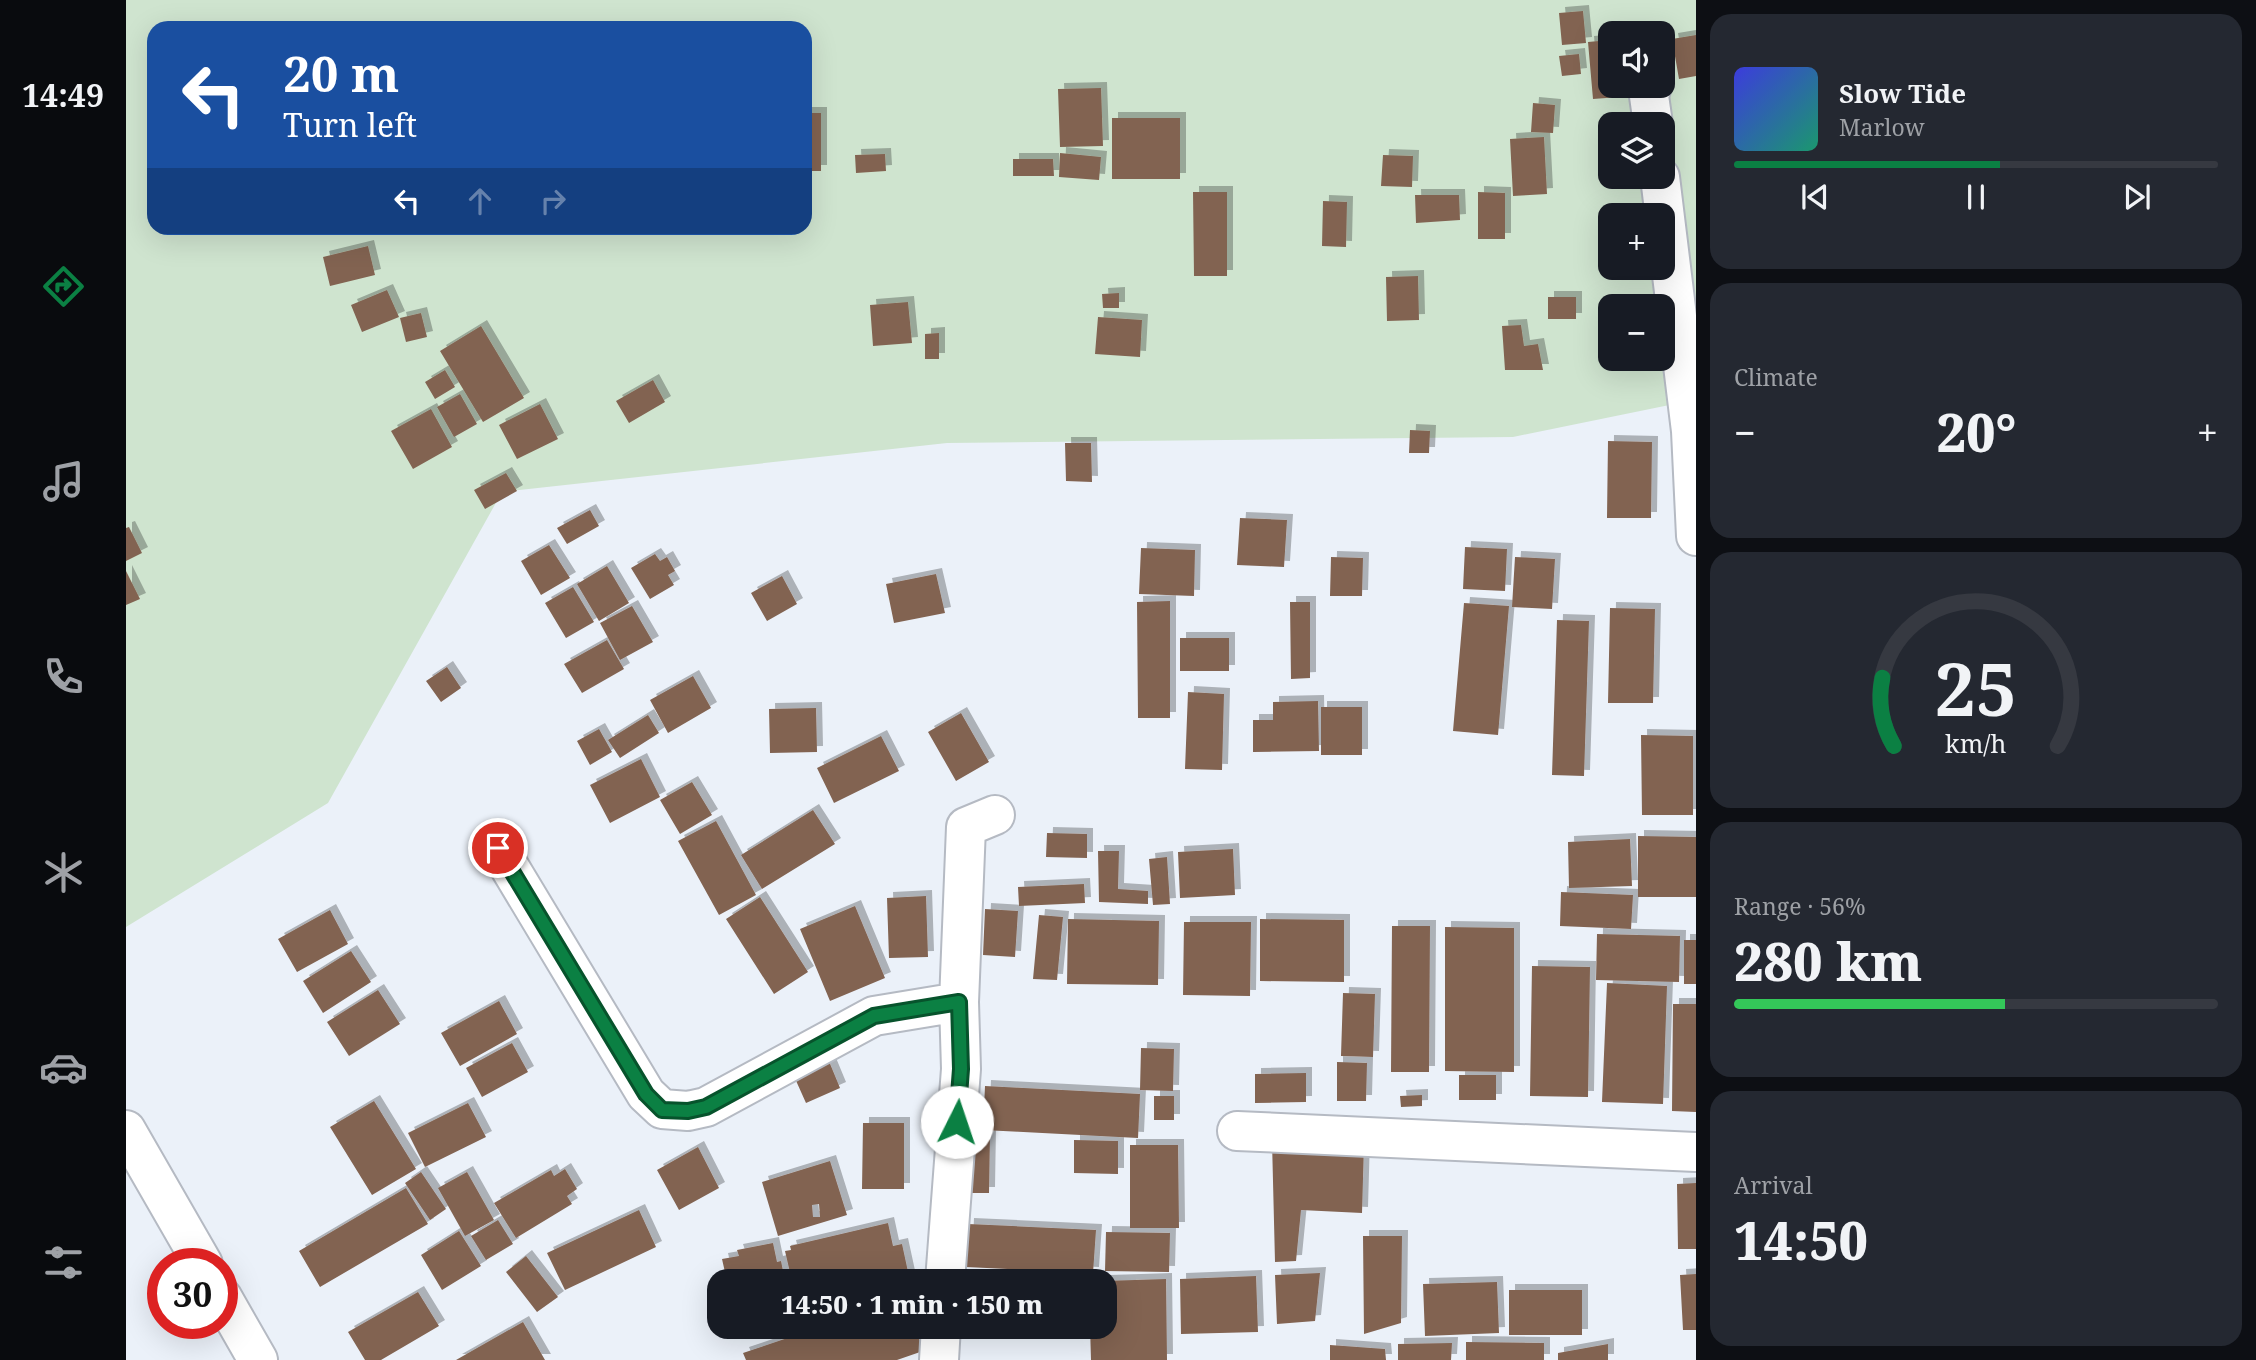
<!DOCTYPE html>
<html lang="en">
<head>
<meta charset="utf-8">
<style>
  :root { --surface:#171b24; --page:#242831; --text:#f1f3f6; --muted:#9ea1a6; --line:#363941; --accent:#0b8043 }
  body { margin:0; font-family:"Noto Serif",serif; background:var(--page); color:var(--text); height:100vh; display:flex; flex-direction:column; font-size:26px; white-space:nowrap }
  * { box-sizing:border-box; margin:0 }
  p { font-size:23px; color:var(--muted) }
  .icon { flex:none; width:38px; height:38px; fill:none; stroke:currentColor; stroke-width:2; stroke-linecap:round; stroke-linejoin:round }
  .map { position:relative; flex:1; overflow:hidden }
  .drawer { display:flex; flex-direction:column; gap:14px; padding:14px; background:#0d0f14; width:560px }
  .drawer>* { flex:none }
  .guide { position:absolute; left:21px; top:21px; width:665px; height:214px; border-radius:21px; box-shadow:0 7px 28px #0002; background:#1a4fa0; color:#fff; overflow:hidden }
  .controls { position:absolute; left:1472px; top:21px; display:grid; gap:14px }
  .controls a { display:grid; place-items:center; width:77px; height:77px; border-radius:14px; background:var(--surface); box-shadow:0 7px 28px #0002; font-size:35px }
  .speed { position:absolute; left:21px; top:1248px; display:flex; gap:14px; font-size:35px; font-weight:700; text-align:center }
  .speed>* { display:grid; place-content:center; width:91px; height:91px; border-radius:50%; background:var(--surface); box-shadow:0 7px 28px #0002; line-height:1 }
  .speed .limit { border:10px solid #d22; background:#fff; color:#111 }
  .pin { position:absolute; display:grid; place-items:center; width:60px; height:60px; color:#fff; margin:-30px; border:4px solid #fff; border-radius:50%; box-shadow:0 2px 7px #0007 }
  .me { position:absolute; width:77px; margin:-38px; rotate:4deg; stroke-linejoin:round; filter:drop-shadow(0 0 5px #0008) }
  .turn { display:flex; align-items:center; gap:24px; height:147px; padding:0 21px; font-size:32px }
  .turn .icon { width:91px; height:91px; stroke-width:2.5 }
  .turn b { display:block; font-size:49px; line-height:60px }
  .lanes { display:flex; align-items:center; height:66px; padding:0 21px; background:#0003; justify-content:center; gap:35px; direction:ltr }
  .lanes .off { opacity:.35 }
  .big { font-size:52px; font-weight:800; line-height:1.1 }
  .drawer .card { flex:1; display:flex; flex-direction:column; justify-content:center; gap:10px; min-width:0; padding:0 24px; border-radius:21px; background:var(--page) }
  .drawer .dial { align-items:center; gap:0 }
  .dial svg { height:182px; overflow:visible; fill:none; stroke:var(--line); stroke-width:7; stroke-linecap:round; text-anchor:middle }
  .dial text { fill:var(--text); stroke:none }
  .song { display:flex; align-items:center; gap:21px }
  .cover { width:84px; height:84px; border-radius:10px; background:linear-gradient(135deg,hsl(240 70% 55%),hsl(160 70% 35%)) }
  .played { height:7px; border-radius:4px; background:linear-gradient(90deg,var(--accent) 55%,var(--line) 55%) }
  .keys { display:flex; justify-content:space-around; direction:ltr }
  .heat { display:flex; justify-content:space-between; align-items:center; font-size:38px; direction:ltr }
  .charge { height:10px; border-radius:5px; background:linear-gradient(90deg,#34c759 56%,var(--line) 0) }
  .trip { position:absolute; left:581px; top:1269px; width:410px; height:70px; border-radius:21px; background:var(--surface); box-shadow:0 7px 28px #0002; font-weight:800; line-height:70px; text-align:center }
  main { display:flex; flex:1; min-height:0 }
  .tabs { display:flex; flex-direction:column; width:126px; justify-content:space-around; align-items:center; background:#090b0e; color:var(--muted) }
  .tabs .icon { width:49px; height:49px }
  .tabs .active { color:var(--accent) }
  .tabs b { font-size:32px; color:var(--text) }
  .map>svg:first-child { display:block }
</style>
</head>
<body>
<main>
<nav class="tabs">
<b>14:49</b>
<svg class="icon active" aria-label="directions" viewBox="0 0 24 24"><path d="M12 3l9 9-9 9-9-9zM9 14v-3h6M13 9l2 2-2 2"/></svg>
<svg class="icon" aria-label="music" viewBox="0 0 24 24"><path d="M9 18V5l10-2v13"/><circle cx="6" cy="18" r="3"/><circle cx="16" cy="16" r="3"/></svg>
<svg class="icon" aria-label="phone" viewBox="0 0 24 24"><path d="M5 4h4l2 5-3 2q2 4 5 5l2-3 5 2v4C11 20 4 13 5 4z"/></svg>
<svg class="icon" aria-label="climate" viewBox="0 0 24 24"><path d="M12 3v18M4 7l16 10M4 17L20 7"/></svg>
<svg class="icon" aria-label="car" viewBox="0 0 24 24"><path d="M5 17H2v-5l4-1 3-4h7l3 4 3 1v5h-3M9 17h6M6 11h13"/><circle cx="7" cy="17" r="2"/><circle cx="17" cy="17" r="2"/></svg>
<svg class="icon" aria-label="filters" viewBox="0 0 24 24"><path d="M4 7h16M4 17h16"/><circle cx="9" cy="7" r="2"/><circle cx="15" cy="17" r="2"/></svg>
</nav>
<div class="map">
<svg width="1570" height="1360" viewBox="0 0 1570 1360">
  <defs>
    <filter id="shadow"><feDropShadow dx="6" dy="-6" stdDeviation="0" flood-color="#0004"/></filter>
  </defs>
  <rect width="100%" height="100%" fill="#ebf1f9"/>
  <path fill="#cfe4cf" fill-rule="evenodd" d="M0 0H1570V432L1563 401 1387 437 821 443 376 492 202 803 0 927ZM28 28H679V228H28ZM1484 33H1536V86H1484ZM1484 124H1536V177H1484ZM1484 215H1536V268H1484ZM1484 306H1536V359H1484Z"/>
  <path fill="#826351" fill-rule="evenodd" filter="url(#shadow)" d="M1457 11 1460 43 1436 45 1433 13Z
    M1570 35V76L1553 79 1546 39Z
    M1484 40V86H1492L1493 97 1467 99 1462 42Z
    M1453 54 1455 74 1436 76 1433 56Z
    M975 88 977 146 934 147 932 89Z
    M1407 103 1429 105 1427 133 1405 132Z
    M679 113H695V171H679Z
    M986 118H1054V179H986Z
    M1418 137 1421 194 1387 196 1384 139Z
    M934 153 975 157 973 180 933 177Z
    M759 154 760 171 730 173 729 155Z
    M1257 155 1287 156 1286 187 1255 186Z
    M887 159H927L928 176H887Z
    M1067 192H1101V276H1068Z
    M1352 192 1379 193V239H1352Z
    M1289 195H1333L1334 220 1290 223Z
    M1197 201 1221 202 1220 247 1196 246Z
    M242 246 249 275 204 286 197 257Z
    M1292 276 1293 320 1261 321 1260 277Z
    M261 290 273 317 236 332 225 305Z
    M993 293V308H977L976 294Z
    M1422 297H1450V319H1422Z
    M782 302 786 343 747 346 744 305Z
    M295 313 301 337 280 342 274 318Z
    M972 317 1016 320 1014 357 969 354Z
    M1395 325 1398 346 1412 344 1417 370H1379L1376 326Z
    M355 326 398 398 357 422 314 351Z
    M813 333V359H799V334Z
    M319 370 329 387 309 399 299 382Z
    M527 380 539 402 503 423 490 401Z
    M334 394 351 424 328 437 311 407Z
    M414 404 432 439 391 459 373 425Z
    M305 409 326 447 287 469 265 431Z
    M1284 430 1304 431 1303 453H1283Z
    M1482 441 1526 442 1525 518H1481Z
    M939 443H965L966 482 940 481Z
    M380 473 391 491 359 509 348 490Z
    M464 510 473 526 441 544 431 528Z
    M1114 518 1161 520 1158 567 1111 565Z
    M3 527 16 553 0 561V528Z
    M423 545 444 578 415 595 395 561Z
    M1339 547 1381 549 1379 591 1337 589Z
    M1015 548 1069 550 1068 596 1013 594Z
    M529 554 534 561 541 557 549 571 542 575 548 585 524 599 505 568Z
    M1205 557 1237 558 1236 596H1204Z
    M1389 557 1429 559 1426 609 1386 607Z
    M481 566 503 603 473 621 451 584Z
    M0 571 14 599 0 605Z
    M810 574 819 613 768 623 760 584Z
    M656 576 671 604 641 621 625 593Z
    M447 587 468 622 440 638 419 603Z
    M1044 601V718H1012L1011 602Z
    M1164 602H1184V678L1165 679Z
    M1338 603 1383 606 1372 735 1327 731Z
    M506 606 527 642 494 660 474 623Z
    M1484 608 1529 609 1527 703H1482Z
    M1431 620 1463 621 1458 776 1426 775Z
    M1054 638H1103V671H1054Z
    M481 640 498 669 456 693 438 664Z
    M321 667 335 688 315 702 300 681Z
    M567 676 585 708 542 733 524 700Z
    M1062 692 1098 694 1096 770 1059 769Z
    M1192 701 1193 751 1127 752V720H1147V702Z
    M1195 707H1236V755H1195Z
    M690 708 691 752 644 753 643 709Z
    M835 713 863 762 830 781 802 732Z
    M522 715 533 733 494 758 482 740Z
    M473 729 486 752 464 765 451 741Z
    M1515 735 1567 736V815H1516Z
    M755 736 773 771 708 803 691 768Z
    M515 759 534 797 484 823 464 785Z
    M566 782 586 815 554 834 534 800Z
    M687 810 709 844 636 889 615 855Z
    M590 821 630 895 593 915 552 841Z
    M921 833 961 834V858L920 857Z
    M1512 836 1570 837V897H1512Z
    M1504 839 1506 886 1443 888 1442 842Z
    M1107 849 1109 895 1054 898 1052 852Z
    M972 851H993L992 889 1022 891V904L973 902Z
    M1041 857 1044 904 1027 905 1023 859Z
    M958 884 959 903 893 906 892 887Z
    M1435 892 1507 895 1505 929 1434 926Z
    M800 896 802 957 763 958 761 898Z
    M634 897 682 972 648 994 600 919Z
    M729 906 759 978 704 1001 674 929Z
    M859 909 892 911 889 957 857 955Z
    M204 910 222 944 171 972 152 939Z
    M913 915 937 917 931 980 907 979Z
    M942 919 1033 921 1032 985 941 984Z
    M1134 919 1218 920V982L1134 981Z
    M1058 922H1125L1124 996 1057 995Z
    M1266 926H1304L1303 1072H1265Z
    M1319 927 1388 928V1072L1319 1071Z
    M1471 934 1554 936 1553 982 1470 980Z
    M1558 940H1570V984H1558Z
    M225 951 245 982 197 1013 177 981Z
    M1406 966 1464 967 1462 1097 1404 1096Z
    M1481 983 1541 986 1537 1104 1476 1102Z
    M252 990 274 1024 223 1056 201 1022Z
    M1217 993 1249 994 1247 1057 1215 1056Z
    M373 1001 391 1034 334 1066 315 1033Z
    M1547 1004H1570V1112L1546 1111Z
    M386 1043 402 1072 356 1097 340 1068Z
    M1015 1048 1048 1049 1047 1091 1014 1090Z
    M702 1059 714 1088 680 1103 667 1074Z
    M1211 1062 1241 1063 1240 1101H1211Z
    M1180 1073V1102L1129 1103V1074Z
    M1333 1075H1370V1100H1333Z
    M859 1086 1014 1094 1012 1138 857 1130Z
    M1296 1095V1106L1275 1107 1274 1096Z
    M1028 1096H1048V1120H1028Z
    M248 1101 290 1169 246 1195 204 1127Z
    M342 1103 360 1137 299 1167 282 1133Z
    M737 1123H778V1189H736Z
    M847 1133H864L863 1193H846Z
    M948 1140 992 1141V1174L948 1173Z
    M1146 1141 1238 1143 1236 1213 1175 1210 1170 1261 1149 1262Z
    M1004 1145H1052L1053 1228H1004Z
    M572 1147 593 1188 553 1210 531 1170Z
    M704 1161 721 1215 652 1236 636 1182ZM693 1204 694 1217H687L686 1205Z
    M439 1169 451 1189 441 1196 446 1204 390 1238 368 1203 425 1170 428 1176Z
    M295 1172 320 1209 304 1220 279 1183Z
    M341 1172 368 1220 339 1236 312 1188Z
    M1570 1183V1249H1552L1551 1184Z
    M280 1188 302 1224 194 1287 173 1251Z
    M513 1210 530 1247 439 1290 421 1253Z
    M372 1220 387 1244 360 1260 345 1236Z
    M762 1223 767 1246 776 1244 784 1281H666L659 1251 665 1250 664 1246Z
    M842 1224 970 1230 967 1273 840 1267Z
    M333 1231 355 1266 316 1290 295 1255Z
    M980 1232 1044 1233 1043 1272 979 1271Z
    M1237 1236H1276L1275 1323 1238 1334Z
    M647 1243 651 1262 655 1261 659 1281H601L596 1259 613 1256 611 1250Z
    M400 1256 432 1297 411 1312 380 1272Z
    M1194 1273 1189 1321 1151 1324 1149 1275Z
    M1570 1274V1330H1557L1554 1275Z
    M1130 1276 1132 1332 1055 1334 1054 1279Z
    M1040 1279 1041 1360H965L964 1326H978V1281Z
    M1371 1282 1373 1333 1299 1336 1297 1284Z
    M1383 1290H1456V1335H1383Z
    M292 1292 313 1326 255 1360H239L222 1332Z
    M397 1322 419 1360H330Z
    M610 1326H663V1329L612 1339Z
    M697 1326H789L797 1351 771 1360H620L617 1353Z
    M1340 1342 1418 1343V1360H1340Z
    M1326 1343 1325 1360H1272V1344Z
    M1482 1344V1360H1432V1353Z
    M1204 1345 1259 1349 1260 1360H1204Z"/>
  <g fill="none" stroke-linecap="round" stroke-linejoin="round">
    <defs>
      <path id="minor" d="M1526 86 1523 96 1527 124
        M1534 177 1565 431 1570 536
        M372 848 520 1094 536 1109 562 1111 580 1107 748 1016 833 1002
        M0 1130 77 1264
        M1111 1131 1570 1152
        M819 1281 835 1069 833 1002 840 827 869 815
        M96 1297 132 1360
        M813 1360 815 1326"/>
    </defs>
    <use href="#minor" stroke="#b5bac3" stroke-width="42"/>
    <use href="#minor" stroke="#fff" stroke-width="38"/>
  </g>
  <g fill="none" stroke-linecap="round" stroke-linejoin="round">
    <defs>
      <path id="route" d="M372 848 520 1094 536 1110 562 1111 580 1107 748 1016 833 1002 835 1069 831 1122"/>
    </defs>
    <use href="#route" stroke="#07532c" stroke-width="18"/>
    <use href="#route" stroke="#0b8043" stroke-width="12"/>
  </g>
</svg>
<div class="controls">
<a><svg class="icon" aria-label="sound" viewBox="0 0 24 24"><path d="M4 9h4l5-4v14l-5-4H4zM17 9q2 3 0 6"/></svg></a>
<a><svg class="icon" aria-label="layers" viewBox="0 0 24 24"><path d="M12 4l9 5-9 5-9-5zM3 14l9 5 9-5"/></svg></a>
<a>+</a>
<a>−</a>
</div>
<div class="speed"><div class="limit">30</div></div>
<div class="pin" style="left:372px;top:848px;background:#d93025"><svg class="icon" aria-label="arrive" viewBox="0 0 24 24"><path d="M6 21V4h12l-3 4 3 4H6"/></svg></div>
<svg class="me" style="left:831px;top:1122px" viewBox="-20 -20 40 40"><circle r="19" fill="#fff"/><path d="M0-13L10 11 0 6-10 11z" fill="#0b8043"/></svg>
<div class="trip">14:50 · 1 min · 150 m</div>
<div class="guide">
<div class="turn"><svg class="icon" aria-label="left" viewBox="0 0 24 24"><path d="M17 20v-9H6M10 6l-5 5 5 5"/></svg><div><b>20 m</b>Turn left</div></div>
<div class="lanes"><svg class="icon" aria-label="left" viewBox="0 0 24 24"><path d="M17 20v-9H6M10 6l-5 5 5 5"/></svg><svg class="icon off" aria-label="ahead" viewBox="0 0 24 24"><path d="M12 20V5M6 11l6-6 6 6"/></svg><svg class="icon off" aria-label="right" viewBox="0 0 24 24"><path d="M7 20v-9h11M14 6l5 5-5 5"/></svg></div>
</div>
</div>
<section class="drawer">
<div class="card">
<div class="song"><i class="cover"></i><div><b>Slow Tide</b><p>Marlow</p></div></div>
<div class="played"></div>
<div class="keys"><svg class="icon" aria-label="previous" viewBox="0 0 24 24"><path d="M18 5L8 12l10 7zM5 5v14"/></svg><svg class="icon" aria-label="pause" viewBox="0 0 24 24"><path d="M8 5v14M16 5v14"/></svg><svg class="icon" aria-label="next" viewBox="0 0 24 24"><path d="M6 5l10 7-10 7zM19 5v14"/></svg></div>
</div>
<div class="card"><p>Climate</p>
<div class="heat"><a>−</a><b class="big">20°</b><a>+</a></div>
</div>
<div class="card dial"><svg viewBox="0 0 100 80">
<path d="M14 69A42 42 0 1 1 86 69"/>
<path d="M14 69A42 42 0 0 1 9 39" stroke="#0b8043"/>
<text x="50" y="56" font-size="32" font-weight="700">25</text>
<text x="50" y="72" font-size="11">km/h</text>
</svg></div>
<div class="card"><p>Range · 56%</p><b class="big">280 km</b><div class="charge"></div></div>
<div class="card"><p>Arrival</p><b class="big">14:50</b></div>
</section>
</main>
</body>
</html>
